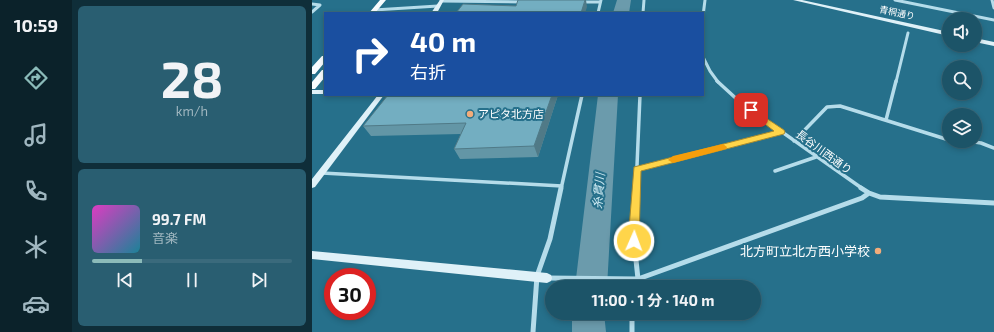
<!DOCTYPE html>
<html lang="ja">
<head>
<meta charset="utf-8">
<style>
  :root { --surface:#1c5468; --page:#295e71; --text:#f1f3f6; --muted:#a0b7c0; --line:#3a6a7c; --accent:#8bbbb9 }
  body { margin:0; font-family:"Exo 2","Noto Sans JP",sans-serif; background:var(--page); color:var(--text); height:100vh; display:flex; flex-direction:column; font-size:15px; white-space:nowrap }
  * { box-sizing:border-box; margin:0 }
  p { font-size:13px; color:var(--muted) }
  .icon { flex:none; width:22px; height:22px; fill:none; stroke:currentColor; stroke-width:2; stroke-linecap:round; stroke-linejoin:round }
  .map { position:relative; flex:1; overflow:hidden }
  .side { display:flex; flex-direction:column; gap:6px; padding:6px; background:#0f2e39; width:240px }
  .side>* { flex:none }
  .top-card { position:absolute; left:12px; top:12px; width:380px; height:84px; border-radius:0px; box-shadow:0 2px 6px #0003,0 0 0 1px var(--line); background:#1a4fa0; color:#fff; overflow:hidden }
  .fabs { position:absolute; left:630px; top:12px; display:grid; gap:8px }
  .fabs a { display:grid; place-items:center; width:40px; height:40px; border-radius:50%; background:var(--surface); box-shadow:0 2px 6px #0003,0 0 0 1px var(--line); font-size:20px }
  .speed { position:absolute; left:12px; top:268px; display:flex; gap:8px; font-size:20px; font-weight:700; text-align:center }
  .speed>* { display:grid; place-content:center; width:52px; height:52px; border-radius:50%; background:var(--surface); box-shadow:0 2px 6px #0003,0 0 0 1px var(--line); line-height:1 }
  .speed .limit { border:6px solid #d22; background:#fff; color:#111 }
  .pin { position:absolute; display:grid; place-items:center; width:34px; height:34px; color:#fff; margin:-17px; border-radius:8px; box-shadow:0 2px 6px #0006 }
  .me { position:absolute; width:44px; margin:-22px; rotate:2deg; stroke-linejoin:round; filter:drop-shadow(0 0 3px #0008) }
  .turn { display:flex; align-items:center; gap:14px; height:84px; padding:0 20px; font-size:18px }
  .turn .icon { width:52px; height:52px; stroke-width:2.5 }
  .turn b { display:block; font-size:28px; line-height:34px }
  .side .tile { flex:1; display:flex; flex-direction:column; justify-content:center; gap:6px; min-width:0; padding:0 14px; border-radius:6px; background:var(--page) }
  .side .dial { align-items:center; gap:0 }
  .dial b { font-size:52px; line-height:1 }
  .song { display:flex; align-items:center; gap:12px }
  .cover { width:48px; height:48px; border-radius:6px; background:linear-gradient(135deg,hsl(310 70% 55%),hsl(190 70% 35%)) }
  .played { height:4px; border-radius:2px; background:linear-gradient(90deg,var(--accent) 25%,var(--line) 25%) }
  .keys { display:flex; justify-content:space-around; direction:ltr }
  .trip { position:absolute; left:233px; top:280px; width:216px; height:40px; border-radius:20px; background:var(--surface); box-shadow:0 2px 6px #0003,0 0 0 1px var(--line); font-weight:700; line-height:40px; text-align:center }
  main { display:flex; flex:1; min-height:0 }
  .tabs { display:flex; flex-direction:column; width:72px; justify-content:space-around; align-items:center; background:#0b222a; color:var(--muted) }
  .tabs .icon { width:28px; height:28px }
  .tabs .current { color:var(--accent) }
  .tabs b { font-size:18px; color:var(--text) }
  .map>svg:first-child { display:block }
</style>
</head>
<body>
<main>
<nav class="tabs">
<b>10:59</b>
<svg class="icon current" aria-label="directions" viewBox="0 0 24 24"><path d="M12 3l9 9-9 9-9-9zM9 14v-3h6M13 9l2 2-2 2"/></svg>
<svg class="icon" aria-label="music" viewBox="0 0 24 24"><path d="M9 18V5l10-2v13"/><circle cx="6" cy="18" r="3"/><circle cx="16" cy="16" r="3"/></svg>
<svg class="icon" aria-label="phone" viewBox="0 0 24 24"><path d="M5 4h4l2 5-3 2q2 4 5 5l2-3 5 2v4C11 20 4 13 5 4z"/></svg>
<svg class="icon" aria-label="climate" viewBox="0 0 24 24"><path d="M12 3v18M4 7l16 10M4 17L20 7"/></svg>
<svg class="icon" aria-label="car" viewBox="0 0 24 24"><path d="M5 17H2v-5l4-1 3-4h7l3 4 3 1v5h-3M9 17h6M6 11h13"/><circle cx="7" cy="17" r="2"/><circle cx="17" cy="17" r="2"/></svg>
</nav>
<section class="side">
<div class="tile dial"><b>28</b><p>km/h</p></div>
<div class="tile">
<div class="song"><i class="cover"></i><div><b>99.7 FM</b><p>音楽</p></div></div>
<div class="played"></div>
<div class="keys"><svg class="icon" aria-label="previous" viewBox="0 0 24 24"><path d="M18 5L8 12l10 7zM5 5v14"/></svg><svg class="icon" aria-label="pause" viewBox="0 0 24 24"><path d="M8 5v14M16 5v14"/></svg><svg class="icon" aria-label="next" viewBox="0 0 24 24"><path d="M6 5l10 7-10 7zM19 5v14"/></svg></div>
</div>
</section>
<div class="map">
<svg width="682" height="332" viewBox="0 0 682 332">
  <rect width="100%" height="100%" fill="#26708b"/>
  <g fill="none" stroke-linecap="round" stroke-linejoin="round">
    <path fill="#6b9bac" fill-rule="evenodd" d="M305 0H319L317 13H301Z
      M286 95H306L295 287H263Z
      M260 313H292L294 332H260Z"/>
    <path stroke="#b5dcea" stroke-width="3" d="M583 0 682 20
      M680 0 682 8
      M129 1 210 2
      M271 2H288
      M0 4 8 5 0 12
      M62 10 126 6
      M286 13 289 0
      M331 13 332 0
      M391 16 393 0
      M391 57 398 71 406 82
      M584 82 596 33"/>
    <path stroke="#b5dcea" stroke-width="3.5" d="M405 81 429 103 551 189
      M574 120 584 81
      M482 141 515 107 528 106 637 140
      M656 141 669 143 682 148
      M325 169 469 132
      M463 171 504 157
      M10 173 250 186
      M249 189 270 95
      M324 189 328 95"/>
    <path stroke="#b5dcea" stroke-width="5" d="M324 188 322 241 326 279 325 287
      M549 188 557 193
      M236 278 326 279 550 198 557 193 568 197 682 203
      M320 313V332
      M221 332 225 276 238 239 249 188"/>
    <path fill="#dff1f8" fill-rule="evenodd" d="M128 0H132L125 13H119Z
      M481 0H490L637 32V36Z
      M663 38 682 42V46L663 42Z
      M0 90H13V94H0Z
      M66 95H72L3 187 0 188V179Z
      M0 251 235 273 239 275 240 278 239 281 235 283 0 259Z"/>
    <path fill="#f8fcfe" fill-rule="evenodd" d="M68 0H74L63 13H57Z
      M10 56H13V62L3 74H0V67Z
      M10 70H13V77L3 89H0V82Z"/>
  </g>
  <path fill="#6396a6" d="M246 95 226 157 148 159 142 149 149 134 59 136 51 126Z"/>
  <path fill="#507a87" d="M273 0H274L275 7 273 13H269Z
    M240 95H246L226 157 222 146Z"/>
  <path fill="#73aec1" stroke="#507a87" d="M206 0H273L269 13H144L151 4 204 6Z
    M76 95H240L222 146 142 149 154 123 51 126Z"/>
  <path fill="#ffd54a" stroke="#a68a30" d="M439 108 472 130 473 132 472 134 329 171 327 241 326 244 322 245 318 244 316 241 322 167 462 131 437 112V109Z"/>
  <path fill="#f59e0b" d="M411 144 415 147 414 149 361 163 356 160 361 156Z"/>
  <g fill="#f3ac7a" stroke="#26708b" stroke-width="1.5">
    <circle cx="158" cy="114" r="4"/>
    <circle cx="566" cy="251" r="4"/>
  </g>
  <g text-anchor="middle" stroke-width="4" stroke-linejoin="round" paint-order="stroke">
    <g font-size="9" fill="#fff" stroke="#26708b">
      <text transform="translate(585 13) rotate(12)" y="3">青桐通り</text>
    </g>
    <g font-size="11" fill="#fff" stroke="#26708b" text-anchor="start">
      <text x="166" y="118">アピタ北方店</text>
    </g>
    <g font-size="11" fill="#fff" stroke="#26708b">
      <text transform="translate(512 152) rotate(36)" y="4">長谷川西通り</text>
    </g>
    <g font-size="12" font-style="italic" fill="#d0ecf4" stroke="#26708b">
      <text transform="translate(287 191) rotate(-85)" y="4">糸貫川</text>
    </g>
    <g font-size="13" fill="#fff" stroke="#26708b" text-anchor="end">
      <text x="558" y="256">北方町立北方西小学校</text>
    </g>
  </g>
</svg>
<div class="fabs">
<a><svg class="icon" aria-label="sound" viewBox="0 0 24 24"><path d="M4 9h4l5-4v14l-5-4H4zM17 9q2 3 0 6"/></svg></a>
<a><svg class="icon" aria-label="search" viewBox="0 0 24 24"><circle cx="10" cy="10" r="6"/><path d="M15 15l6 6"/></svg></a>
<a><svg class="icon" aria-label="layers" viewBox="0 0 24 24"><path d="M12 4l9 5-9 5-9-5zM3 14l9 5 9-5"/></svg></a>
</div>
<div class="speed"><div class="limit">30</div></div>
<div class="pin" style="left:439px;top:110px;background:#d93025"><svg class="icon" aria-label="arrive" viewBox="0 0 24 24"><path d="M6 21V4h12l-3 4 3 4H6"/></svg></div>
<svg class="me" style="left:322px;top:241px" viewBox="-20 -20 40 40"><circle r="17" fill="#ffd54a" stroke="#fff" stroke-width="3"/><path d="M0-11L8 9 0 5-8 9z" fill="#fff"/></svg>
<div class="trip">11:00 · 1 分 · 140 m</div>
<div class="top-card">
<div class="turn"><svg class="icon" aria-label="right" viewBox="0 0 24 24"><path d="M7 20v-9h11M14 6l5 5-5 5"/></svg><div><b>40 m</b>右折</div></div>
</div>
</div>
</main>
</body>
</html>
